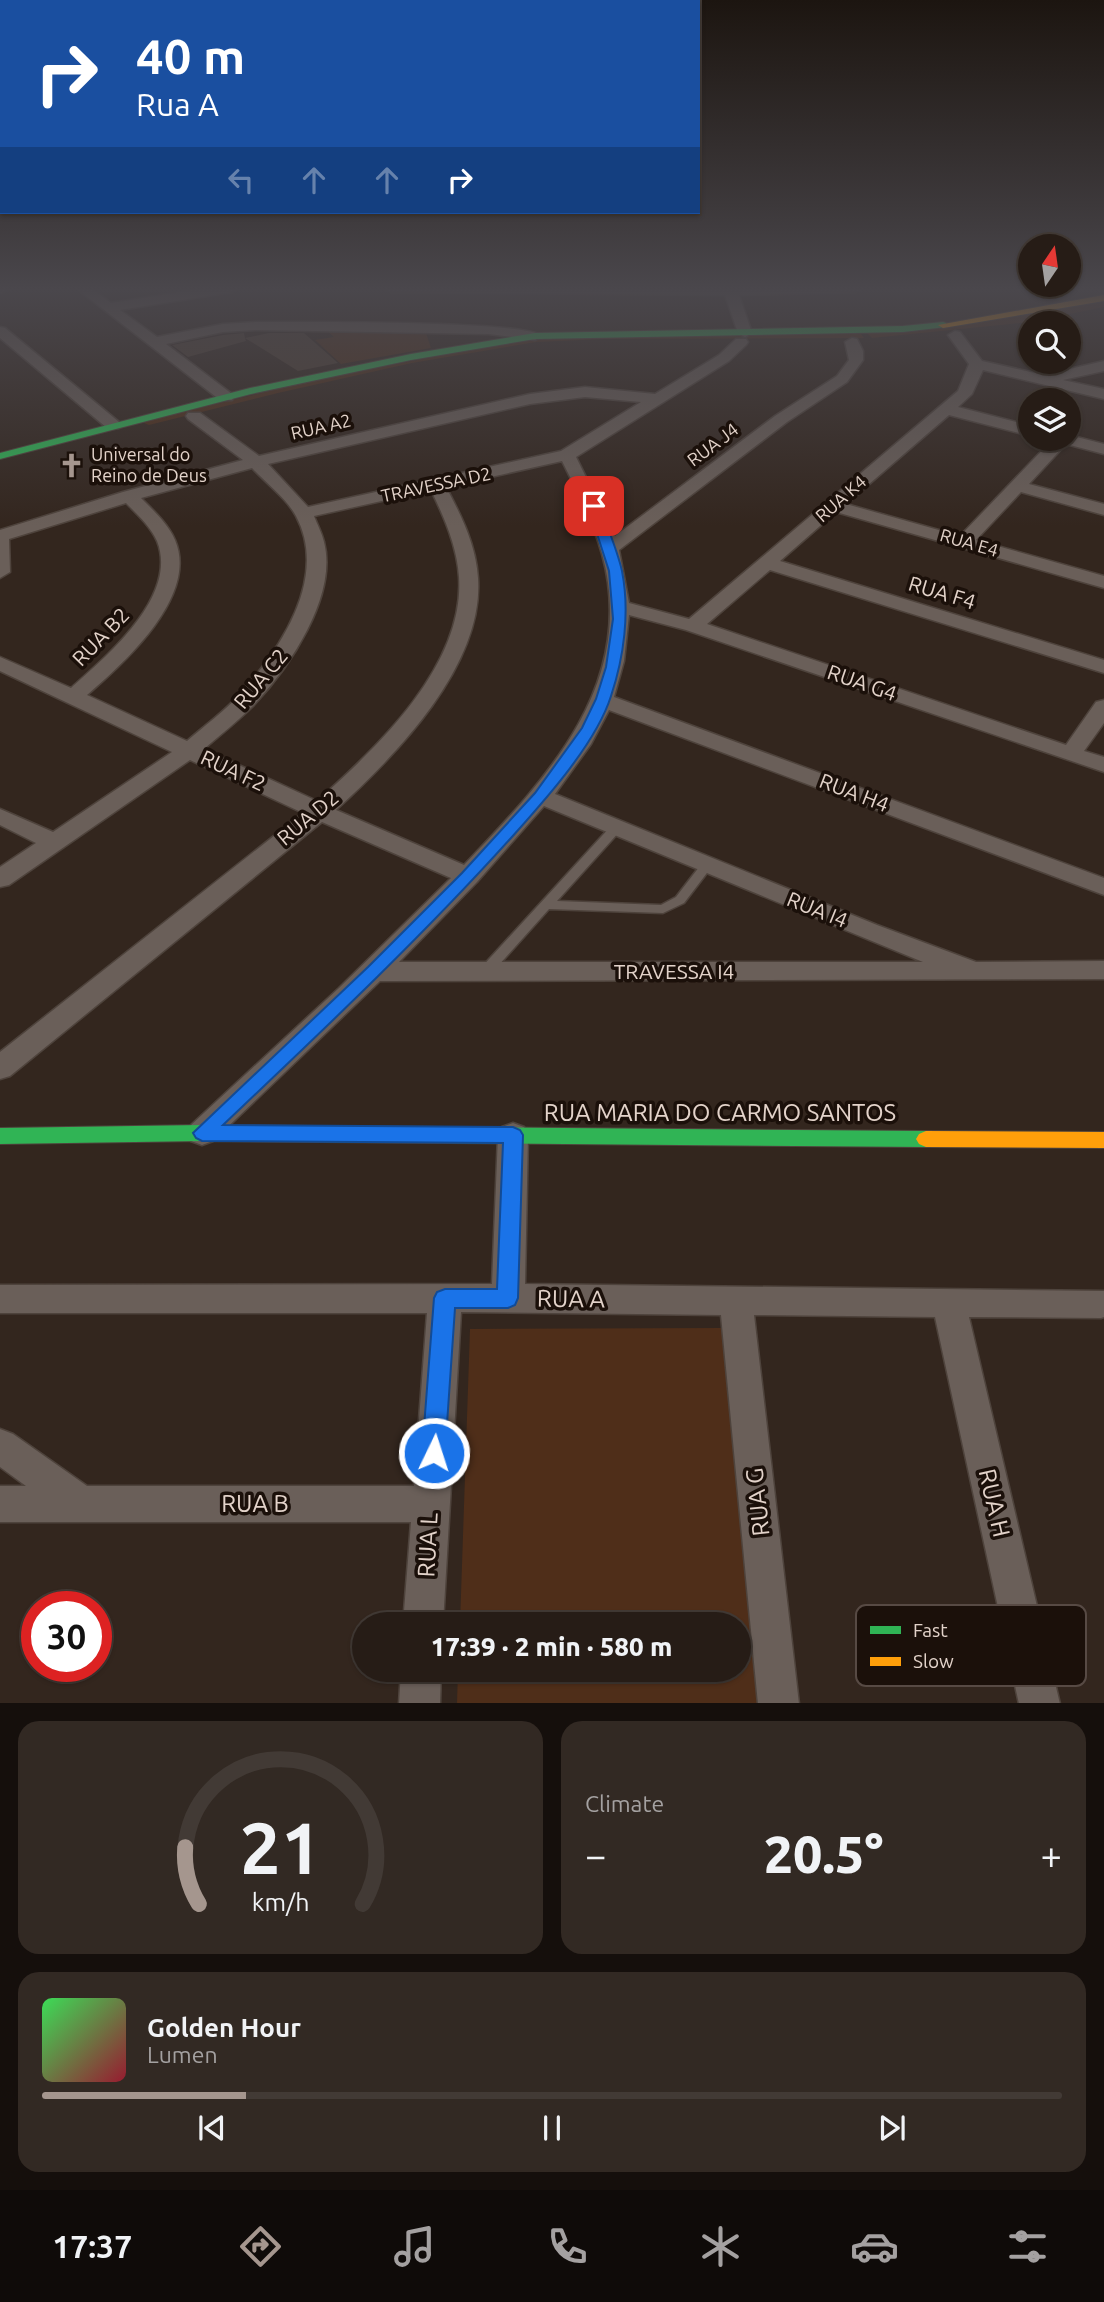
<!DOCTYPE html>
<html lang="en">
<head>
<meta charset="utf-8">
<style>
  :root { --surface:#261c16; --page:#322923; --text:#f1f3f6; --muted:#a4a1a1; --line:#423a35; --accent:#a5968e }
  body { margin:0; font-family:Ubuntu,sans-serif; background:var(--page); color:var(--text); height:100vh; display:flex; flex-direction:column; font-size:26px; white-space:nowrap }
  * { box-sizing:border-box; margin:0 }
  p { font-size:23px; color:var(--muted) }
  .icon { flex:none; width:38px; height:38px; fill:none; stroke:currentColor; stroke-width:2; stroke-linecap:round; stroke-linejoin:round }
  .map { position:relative; height:1703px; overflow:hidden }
  .panel { display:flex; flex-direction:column; gap:18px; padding:18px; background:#150f0c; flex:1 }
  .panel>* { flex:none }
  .banner { position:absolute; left:0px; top:0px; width:700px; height:214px; box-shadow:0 2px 5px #0004,0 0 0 2px var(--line); background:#1a4fa0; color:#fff; overflow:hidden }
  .needle { width:46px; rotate:13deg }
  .fabs { position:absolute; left:1018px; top:234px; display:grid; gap:14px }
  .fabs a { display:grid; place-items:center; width:63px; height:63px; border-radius:50%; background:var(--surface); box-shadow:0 2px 5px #0004,0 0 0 2px var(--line); font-size:35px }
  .speed { position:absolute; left:21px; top:1591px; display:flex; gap:14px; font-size:35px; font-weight:700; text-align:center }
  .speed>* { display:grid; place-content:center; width:91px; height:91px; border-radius:50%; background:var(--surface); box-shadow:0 2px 5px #0004,0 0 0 2px var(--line); line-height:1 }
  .speed .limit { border:10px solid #d22; background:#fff; color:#111 }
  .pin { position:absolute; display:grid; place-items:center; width:60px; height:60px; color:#fff; margin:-30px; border-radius:14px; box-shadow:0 4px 10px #0006 }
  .me { position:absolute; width:77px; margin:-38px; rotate:4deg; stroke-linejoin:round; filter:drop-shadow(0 0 5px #0008) }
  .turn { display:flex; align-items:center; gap:24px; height:147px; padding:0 21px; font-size:32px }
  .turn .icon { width:91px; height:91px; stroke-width:2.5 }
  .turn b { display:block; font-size:49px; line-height:60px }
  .lanes { display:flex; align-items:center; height:66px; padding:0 21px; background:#0003; justify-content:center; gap:35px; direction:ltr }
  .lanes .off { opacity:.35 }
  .big { font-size:52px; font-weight:800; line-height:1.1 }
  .panel .tile { flex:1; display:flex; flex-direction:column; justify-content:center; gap:10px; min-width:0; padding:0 24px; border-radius:21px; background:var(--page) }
  .panel .dial { align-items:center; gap:0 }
  .dial svg { height:182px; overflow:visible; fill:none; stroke:var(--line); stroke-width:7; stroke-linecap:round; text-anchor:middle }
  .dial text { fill:var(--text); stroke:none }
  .song { display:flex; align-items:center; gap:21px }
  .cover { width:84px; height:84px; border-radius:10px; background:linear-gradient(135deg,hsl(130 70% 55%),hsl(350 70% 35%)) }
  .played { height:7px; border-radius:4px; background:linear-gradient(90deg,var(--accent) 20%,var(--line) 20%) }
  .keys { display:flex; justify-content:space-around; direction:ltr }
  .heat { display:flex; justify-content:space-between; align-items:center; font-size:38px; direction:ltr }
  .panel .tiles { flex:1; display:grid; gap:18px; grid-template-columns:1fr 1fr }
  .tile:last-child { grid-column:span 2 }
  .trip { position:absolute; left:352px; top:1612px; width:399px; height:70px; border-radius:35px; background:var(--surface); box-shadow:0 2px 5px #0004,0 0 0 2px var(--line); font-weight:800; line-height:70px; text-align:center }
  .menu { display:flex; height:112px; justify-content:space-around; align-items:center; background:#0f0b09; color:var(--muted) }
  .menu .icon { width:49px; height:49px }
  .menu .selected { color:var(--accent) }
  .menu b { font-size:32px; color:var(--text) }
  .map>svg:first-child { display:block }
</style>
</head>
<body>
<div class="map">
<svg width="1104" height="1704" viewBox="0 0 1104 1704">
  <rect width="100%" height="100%" fill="#33261e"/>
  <path fill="#4f2e19" d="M1104 301V307L1030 322 872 338 867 333Z
    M324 328 426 333 431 348 341 364 315 340 334 337Z
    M861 334 864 338 605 339 536 342 412 363 278 393 149 425 144 423 146 421 319 379 510 342 601 335Z
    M724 1328 764 1703 457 1704 458 1670H738V1624H460L470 1329Z"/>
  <path fill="#4d3e33" d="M244 333 245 338 269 333H304L338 363 298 371 245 338 246 341 188 357 172 345 223 335Z"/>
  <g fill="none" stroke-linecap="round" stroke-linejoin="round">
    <defs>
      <path id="lane" d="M616 824 622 828 620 831 557 901 661 905 676 897 703 862 707 861 713 865 684 903 663 913 549 909 489 976H479L477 973 479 970 612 825Z"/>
      <path id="street" d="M0 288H13L0 293Z
        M76 288H91L111 303 206 288H239L232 292 120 310 157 337 223 324 256 322C295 322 525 320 542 336L535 340 489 334 256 330 223 332 166 344 232 394 234 397 232 400H220Z
        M384 288H863L856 292 739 295 752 333 745 337 738 333 725 295 391 292Z
        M0 327 5 328 119 422 121 425 119 428H107L0 338Z
        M955 331 960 332 982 361 1044 375 1104 361V371L1063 380 1104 389V399L983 370 972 394 958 407 1031 426V436L949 415 846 504 960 536 1053 439H1069V435L1104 444V454L1066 444 1029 484 1104 504V515L1021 492 976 540 1104 576V588L836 512 780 561 1104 660V673L770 570 707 624 1066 745 1096 702 1104 700V723L1084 751 1104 757V772L686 630 629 615 624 661 614 697 1104 878V895L609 710 591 744 555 794 877 925 976 962 1104 961V979L380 981 213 1141 202 1145 191 1141 187 1133 191 1125 339 988 451 878 322 822 10 1076 0 1079V1052L303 813 190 760 9 885 0 887V867L36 843 0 825V809L53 832 172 752 0 671V657L71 688C107 656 179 596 157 541 150 526 137 514 126 503L9 539 10 572 0 578V530L123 492 243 460 188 419 186 416 188 413H200L259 456 530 394 585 387 655 394 719 355 736 339H746L748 342 746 345 729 361 576 457 615 536 775 416 837 376 849 360 845 342 852 338 857 339 863 351V360L847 382 787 422 619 550 629 603 689 619 958 391 969 364 948 335ZM585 397 641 402 561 451 308 507 268 464 530 404ZM562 461C577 491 593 522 602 554 638 684 546 779 464 865L336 810C396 755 484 666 478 578 476 545 461 515 446 487ZM252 468C266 483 287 499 296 516 329 578 280 650 239 695 224 712 204 726 187 741L87 695C124 663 199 596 175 540 168 524 154 511 141 498ZM431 490C444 517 457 546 459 577 465 665 377 748 317 801L204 749C220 735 238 721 253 706 289 668 338 596 324 542 322 533 317 524 314 516ZM544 806 923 962H399L477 882Z
        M513 1123 524 1127 528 1135 525 1284 1104 1291V1317L1101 1318 969 1317 1060 1704H1019L935 1317 754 1315 799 1704H758L721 1315 461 1312 443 1624H403L411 1522H0V1486H26L0 1467V1429L13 1434 87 1486H414L427 1313H0V1285L492 1284 498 1135 502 1127Z
        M401 1670H441L440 1704H399Z"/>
      <path id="fast" d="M943 322 946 323V327L903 332 535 339 411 360 251 394 0 459V453L250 388 411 354 535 333 903 326Z
        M202 1125 926 1131 933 1134 936 1139 933 1144 926 1147 202 1141 0 1144V1128Z"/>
      <path id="slow" d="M1104 295V301L943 328 938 325Z
        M926 1131 1104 1132V1148L926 1147 919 1144 916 1139 919 1134Z"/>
    </defs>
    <use href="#lane" stroke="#4e433c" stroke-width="3"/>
    <use href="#street" stroke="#4e433c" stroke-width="3"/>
    <use href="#fast" stroke="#4e433c" stroke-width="2"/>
    <use href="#slow" stroke="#4e433c" stroke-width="2"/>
    <use href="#lane" fill="#6a5f59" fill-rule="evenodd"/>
    <use href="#street" fill="#6a5f59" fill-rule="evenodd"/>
    <use href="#fast" fill="#30b455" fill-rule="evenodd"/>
    <use href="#slow" fill="#ff9f0a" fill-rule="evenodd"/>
  </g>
  <linearGradient id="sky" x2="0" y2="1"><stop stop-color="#1c1510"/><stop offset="0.55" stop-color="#4a474c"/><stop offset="1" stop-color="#4a474c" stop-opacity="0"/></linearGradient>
  <rect width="1104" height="526" fill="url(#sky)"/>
  <path fill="#1a73e8" stroke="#114b97" stroke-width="2" d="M594 502 600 506C607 527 617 549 622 571 630 612 624 657 611 696 596 744 544 801 511 838 420 939 321 1032 223 1125L513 1127 520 1130 523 1135 518 1298 515 1305 508 1308H455L445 1453 442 1461 434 1464 425 1461 422 1453 434 1298 437 1292 445 1289H497L503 1143 202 1141 196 1138 193 1133 368 967 462 873 535 793 582 728 596 699 606 667 613 619 609 571 588 506Z"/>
  <defs>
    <symbol id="church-bare" viewBox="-9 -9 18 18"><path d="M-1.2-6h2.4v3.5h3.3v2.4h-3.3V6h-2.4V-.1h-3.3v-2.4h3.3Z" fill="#a5968e" stroke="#1b100a" stroke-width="2.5" paint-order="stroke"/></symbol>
  </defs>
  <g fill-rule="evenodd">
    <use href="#church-bare" x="54" y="448" width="35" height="35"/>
  </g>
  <g text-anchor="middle" stroke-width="7" stroke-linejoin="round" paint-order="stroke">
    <g font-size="18" fill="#e3d3ca" stroke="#1b100a">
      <text transform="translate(321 427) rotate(-13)" y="6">RUA A2</text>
      <text transform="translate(713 445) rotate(-37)" y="6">RUA J4</text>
      <text transform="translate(436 485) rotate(-12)" y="6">TRAVESSA D2</text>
      <text transform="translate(841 499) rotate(-41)" y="6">RUA K4</text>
      <text transform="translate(969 543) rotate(16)" y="6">RUA E4</text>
    </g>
    <g font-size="18" fill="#e3d3ca" stroke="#1b100a" text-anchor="start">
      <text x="91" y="461">Universal do<tspan x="91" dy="21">Reino de Deus</tspan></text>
    </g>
    <g font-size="21" fill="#e3d3ca" stroke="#1b100a">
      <text transform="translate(942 593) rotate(17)" y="7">RUA F4</text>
      <text transform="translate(101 637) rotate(-46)" y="7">RUA B2</text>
      <text transform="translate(261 679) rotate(-50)" y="7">RUA C2</text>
      <text transform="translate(862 683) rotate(19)" y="7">RUA G4</text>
      <text transform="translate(233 771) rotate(25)" y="7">RUA F2</text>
      <text transform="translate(854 793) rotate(21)" y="7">RUA H4</text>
      <text transform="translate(308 818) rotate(-40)" y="7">RUA D2</text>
      <text transform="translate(817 910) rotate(22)" y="7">RUA I4</text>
      <text x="674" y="979">TRAVESSA I4</text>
    </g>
    <g font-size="24" fill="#e3d3ca" stroke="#1b100a">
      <text x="720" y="1121">RUA MARIA DO CARMO SANTOS</text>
      <text transform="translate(571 1299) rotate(1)" y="8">RUA A</text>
      <text transform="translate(758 1502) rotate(-96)" y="8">RUA G</text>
      <text transform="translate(994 1503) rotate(77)" y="8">RUA H</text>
      <text x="255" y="1512">RUA B</text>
      <text transform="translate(428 1545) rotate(-87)" y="8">RUA L</text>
    </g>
  </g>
  <rect x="856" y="1605" width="230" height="81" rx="10" fill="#1b100a" stroke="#574a44" stroke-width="2"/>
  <rect x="870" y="1626" width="31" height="8" fill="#30b455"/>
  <rect x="870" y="1657" width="31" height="9" fill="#ff9f0a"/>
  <g font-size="19" fill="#e3d3ca">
    <text x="913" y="1637">Fast</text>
    <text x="913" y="1668">Slow</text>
  </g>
</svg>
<div class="fabs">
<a><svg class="needle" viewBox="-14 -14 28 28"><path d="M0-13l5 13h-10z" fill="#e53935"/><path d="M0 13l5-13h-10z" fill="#a4a1a1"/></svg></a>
<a><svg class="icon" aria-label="search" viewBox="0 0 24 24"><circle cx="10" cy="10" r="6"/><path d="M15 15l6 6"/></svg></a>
<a><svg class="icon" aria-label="layers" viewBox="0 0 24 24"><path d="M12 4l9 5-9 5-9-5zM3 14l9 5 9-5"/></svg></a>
</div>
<div class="speed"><div class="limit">30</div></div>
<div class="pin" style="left:594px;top:506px;background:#d93025"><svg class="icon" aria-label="arrive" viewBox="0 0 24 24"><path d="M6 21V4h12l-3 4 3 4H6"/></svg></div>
<svg class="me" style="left:434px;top:1453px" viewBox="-20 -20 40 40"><circle r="17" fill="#1a73e8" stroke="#fff" stroke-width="3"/><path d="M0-11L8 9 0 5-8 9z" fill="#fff"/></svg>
<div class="trip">17:39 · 2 min · 580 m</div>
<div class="banner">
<div class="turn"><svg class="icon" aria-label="right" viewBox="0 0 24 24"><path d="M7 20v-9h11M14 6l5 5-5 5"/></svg><div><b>40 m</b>Rua A</div></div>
<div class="lanes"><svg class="icon off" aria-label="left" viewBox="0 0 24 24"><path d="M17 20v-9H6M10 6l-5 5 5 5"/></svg><svg class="icon off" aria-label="ahead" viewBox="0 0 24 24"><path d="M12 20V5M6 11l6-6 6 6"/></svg><svg class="icon off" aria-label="ahead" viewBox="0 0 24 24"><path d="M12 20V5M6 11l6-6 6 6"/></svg><svg class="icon" aria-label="right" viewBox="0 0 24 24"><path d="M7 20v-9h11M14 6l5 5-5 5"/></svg></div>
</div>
</div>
<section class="panel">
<div class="tiles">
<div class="tile dial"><svg viewBox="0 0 100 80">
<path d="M14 69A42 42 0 1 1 86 69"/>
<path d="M14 69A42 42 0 0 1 8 44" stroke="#a5968e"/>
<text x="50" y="56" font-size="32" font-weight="700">21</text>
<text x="50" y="72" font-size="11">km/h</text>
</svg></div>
<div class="tile"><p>Climate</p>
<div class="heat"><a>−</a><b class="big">20.5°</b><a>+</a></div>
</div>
<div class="tile">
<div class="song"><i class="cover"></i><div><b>Golden Hour</b><p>Lumen</p></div></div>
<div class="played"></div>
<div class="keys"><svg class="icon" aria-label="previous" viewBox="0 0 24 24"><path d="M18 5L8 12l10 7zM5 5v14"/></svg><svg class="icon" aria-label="pause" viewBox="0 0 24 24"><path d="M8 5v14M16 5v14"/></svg><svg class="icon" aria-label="next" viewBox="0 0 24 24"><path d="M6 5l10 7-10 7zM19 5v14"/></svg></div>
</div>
</div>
</section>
<nav class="menu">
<b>17:37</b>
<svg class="icon selected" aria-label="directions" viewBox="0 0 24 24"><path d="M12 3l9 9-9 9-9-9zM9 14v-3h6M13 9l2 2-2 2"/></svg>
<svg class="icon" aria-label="music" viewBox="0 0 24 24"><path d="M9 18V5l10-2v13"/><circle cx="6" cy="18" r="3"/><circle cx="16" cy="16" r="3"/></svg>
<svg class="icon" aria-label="phone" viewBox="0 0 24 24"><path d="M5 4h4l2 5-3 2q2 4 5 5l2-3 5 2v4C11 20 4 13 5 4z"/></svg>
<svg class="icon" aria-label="climate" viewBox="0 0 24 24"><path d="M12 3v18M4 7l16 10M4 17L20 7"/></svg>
<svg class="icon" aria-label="car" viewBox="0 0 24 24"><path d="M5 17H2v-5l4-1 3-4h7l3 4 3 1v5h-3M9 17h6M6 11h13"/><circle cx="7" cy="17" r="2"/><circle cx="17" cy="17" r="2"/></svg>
<svg class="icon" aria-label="filters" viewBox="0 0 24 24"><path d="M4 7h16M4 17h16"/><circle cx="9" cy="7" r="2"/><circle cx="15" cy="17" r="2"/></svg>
</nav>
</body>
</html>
